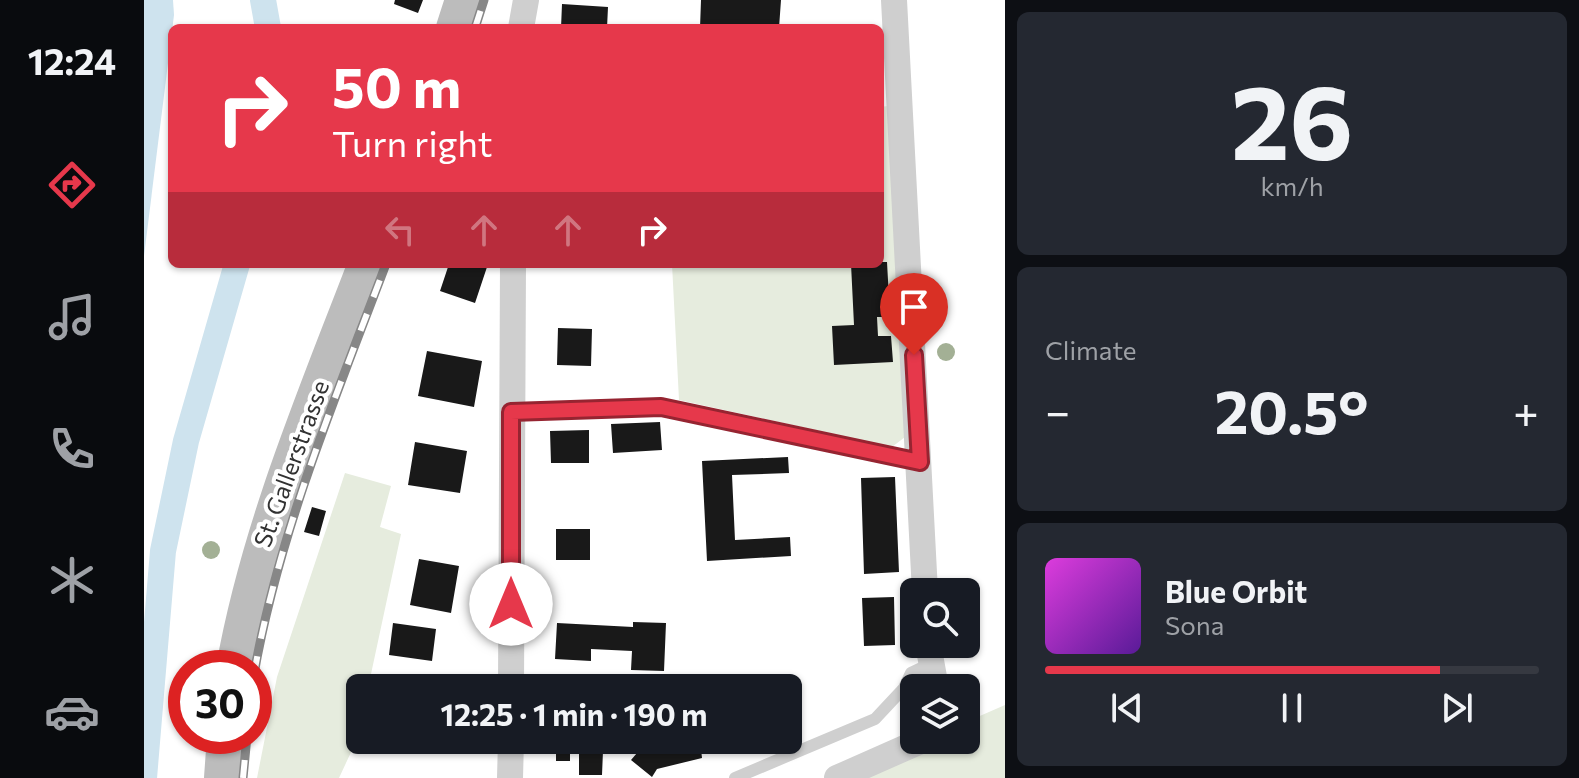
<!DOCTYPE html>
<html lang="en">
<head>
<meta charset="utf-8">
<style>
  :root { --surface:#171b24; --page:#242831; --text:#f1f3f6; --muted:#9ea1a6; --line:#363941; --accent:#e6384b }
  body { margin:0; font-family:Commissioner,sans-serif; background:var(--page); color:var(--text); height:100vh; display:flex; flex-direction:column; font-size:30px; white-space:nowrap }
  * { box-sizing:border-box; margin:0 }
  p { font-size:26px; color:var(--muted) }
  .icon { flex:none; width:44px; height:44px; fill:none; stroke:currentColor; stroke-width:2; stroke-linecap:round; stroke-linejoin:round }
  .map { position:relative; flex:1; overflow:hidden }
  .panel { display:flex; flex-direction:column; gap:12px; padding:12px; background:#0d0f14; width:574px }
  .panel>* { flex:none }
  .guide { position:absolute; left:24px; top:24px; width:716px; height:244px; border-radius:12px; box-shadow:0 2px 6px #0004; background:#e6384b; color:#fff; overflow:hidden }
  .controls { position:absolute; left:756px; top:578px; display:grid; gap:16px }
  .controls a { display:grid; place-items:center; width:80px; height:80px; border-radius:12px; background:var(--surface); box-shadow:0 2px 6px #0004; font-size:40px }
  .speed { position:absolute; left:24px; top:650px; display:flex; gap:16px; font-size:40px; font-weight:700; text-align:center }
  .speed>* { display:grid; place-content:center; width:104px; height:104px; border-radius:50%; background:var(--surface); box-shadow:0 2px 6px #0004; line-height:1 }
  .speed .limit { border:12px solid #d22; background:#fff; color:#111 }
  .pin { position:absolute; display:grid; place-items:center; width:68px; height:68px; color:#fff; margin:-82px -34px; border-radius:50% 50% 50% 0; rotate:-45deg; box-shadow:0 0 8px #0007 }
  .pin .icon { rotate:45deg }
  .me { position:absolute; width:88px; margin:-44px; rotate:0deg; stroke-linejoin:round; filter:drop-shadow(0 0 6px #0008) }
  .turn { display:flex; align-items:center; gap:28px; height:168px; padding:0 32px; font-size:36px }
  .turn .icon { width:104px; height:104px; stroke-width:2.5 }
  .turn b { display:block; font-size:56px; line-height:68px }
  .lanes { display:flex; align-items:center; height:76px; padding:0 32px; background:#0003; justify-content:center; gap:40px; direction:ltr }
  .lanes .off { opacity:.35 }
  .big { font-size:60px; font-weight:700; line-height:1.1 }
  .panel .tile { flex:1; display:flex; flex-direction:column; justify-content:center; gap:12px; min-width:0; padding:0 28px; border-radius:12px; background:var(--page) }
  .panel .dial { align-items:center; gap:0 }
  .dial b { font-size:104px; line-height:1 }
  .song { display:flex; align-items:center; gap:24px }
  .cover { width:96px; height:96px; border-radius:12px; background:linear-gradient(135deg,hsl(300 70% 55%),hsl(270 70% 35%)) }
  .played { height:8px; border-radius:4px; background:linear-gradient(90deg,var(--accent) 80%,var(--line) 80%) }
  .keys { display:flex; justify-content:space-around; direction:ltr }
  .heat { display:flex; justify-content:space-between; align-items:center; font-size:44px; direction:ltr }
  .trip { position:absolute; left:202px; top:674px; width:456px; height:80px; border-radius:12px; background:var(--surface); box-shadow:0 2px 6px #0004; font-weight:700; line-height:80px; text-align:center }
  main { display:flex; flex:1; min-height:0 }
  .tab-bar { display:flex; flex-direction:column; width:144px; justify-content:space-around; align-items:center; background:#090b0e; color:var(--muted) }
  .tab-bar .icon { width:56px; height:56px }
  .tab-bar .current { color:var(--accent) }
  .tab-bar b { font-size:36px; color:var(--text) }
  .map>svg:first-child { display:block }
</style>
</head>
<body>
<main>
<nav class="tab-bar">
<b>12:24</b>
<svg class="icon current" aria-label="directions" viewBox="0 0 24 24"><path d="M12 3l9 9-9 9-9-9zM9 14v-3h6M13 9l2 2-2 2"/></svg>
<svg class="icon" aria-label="music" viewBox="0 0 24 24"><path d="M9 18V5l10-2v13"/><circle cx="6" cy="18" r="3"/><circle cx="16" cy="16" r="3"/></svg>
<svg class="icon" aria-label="phone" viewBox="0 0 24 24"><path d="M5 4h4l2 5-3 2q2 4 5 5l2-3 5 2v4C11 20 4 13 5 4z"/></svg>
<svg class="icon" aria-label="climate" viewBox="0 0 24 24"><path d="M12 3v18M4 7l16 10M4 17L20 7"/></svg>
<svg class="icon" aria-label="car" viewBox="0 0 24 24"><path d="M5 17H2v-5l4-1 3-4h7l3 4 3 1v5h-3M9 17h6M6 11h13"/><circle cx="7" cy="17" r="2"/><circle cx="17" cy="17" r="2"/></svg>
</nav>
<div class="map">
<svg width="861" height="778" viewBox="0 0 861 778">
  <rect width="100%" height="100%" fill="#fff"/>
  <path fill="#e6ecde" d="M744 106 761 437 748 447 535 400 528 264H736V107Z
    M201 473 247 486 236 527 257 534 224 688H216L215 735 195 778H113L133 677Z
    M861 705V778H693L779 740H822V722Z"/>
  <path fill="#cee3ee" d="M0 0H29L30 15 0 256Z"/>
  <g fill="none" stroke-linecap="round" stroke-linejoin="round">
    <path stroke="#cee3ee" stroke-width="26" d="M119 0 124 28
      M0 778 19 551 42 441 93 264"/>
  </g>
  <path fill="#191919" d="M251 0H279L274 13 250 4Z
    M557 0H637L635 28H556Z
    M418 4 464 7 463 28H417Z
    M736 262H743L746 317H733L734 336H747L749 362 690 365 688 326 710 325 707 264Z
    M305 264H344L331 303 296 291Z
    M414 328 448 329 447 366 413 365Z
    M283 351 338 361 330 407 274 396Z
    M516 422 518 450 469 453 467 424Z
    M445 430V463H407L406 431Z
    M271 442 323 451 316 493 264 485Z
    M644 457 645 473 588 475 591 540 646 537 647 556 563 561 558 461Z
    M751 477 755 572 720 574 717 478Z
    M168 507 182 511 175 536 160 532Z
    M412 529H446V560H412Z
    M275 559 315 566 307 613 266 605Z
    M750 597 751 645 720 646 718 598Z
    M489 622 522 623 520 671 487 670 488 651 447 649V661L411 659 413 623 489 627Z
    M249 623 292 629 288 661 245 655Z
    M241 740H280L278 749Z
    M403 740H468L467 751H459L458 775H435V754H426V761H412V753H403Z
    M493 740H556L558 758 513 769 508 777 487 760 493 753Z"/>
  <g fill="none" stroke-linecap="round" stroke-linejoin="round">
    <path stroke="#cfcfcf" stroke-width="12" d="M367 412 517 407 774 461
      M591 778 731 719 760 688 767 673 786 664"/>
    <path stroke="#cfcfcf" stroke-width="26" d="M750 0 781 592
      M377 28 382 0
      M784 644 792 688
      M367 688 369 264
      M366 778 367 740
      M693 778 779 740"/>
    <path stroke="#bcbcbc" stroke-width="36" d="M310 28 319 0
      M90 668C115 528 171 397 222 264
      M78 778 81 736"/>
    <defs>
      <path id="rail" d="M331 28 340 0
        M110 674C135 532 191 399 242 264
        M99 778 103 736"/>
    </defs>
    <use href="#rail" stroke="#878787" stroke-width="9"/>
    <use href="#rail" stroke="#fff" stroke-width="6" stroke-dasharray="18" stroke-linecap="butt"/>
  </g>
  <g fill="#a3b095">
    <circle cx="802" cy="352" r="9"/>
    <circle cx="67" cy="550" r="9"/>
  </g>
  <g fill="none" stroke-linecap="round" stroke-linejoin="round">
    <defs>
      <path id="route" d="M367 604V412L517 407 776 462 770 355"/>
    </defs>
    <use href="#route" stroke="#962431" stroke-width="20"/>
    <use href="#route" stroke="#e6384b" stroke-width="14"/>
  </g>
  <g text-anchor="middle" stroke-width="8" stroke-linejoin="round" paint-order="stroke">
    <g font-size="24" fill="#323232" stroke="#fff">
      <text transform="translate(148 464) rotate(-70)" y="8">St. Gallerstrasse</text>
    </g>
  </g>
</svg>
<div class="controls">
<a><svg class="icon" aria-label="search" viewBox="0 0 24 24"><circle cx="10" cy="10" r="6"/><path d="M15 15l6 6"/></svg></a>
<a><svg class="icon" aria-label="layers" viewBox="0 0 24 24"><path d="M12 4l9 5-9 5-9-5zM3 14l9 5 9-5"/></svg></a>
</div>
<div class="speed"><div class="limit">30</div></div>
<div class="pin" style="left:770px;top:355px;background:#d93025"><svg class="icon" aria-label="arrive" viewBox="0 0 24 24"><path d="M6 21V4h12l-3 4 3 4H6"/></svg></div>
<svg class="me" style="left:367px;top:604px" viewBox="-20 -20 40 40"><circle r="19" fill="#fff"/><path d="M0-13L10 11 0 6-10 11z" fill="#e6384b"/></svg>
<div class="trip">12:25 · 1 min · 190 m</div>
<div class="guide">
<div class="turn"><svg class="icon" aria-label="right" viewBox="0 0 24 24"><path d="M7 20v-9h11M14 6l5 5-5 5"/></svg><div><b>50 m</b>Turn right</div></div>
<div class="lanes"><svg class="icon off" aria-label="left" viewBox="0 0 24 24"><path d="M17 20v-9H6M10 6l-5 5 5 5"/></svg><svg class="icon off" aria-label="ahead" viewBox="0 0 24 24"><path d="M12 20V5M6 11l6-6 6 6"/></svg><svg class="icon off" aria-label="ahead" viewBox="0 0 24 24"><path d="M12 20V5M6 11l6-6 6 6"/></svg><svg class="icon" aria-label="right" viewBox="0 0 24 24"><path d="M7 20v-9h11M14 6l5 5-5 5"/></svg></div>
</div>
</div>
<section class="panel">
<div class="tile dial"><b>26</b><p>km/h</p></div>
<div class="tile"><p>Climate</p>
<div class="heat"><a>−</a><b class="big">20.5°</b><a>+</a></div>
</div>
<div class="tile">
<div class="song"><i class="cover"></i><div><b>Blue Orbit</b><p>Sona</p></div></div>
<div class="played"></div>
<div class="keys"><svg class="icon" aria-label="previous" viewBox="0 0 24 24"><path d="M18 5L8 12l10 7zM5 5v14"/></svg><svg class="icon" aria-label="pause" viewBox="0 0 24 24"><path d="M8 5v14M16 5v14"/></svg><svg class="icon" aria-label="next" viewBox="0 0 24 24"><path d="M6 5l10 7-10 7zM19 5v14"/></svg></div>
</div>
</section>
</main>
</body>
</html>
